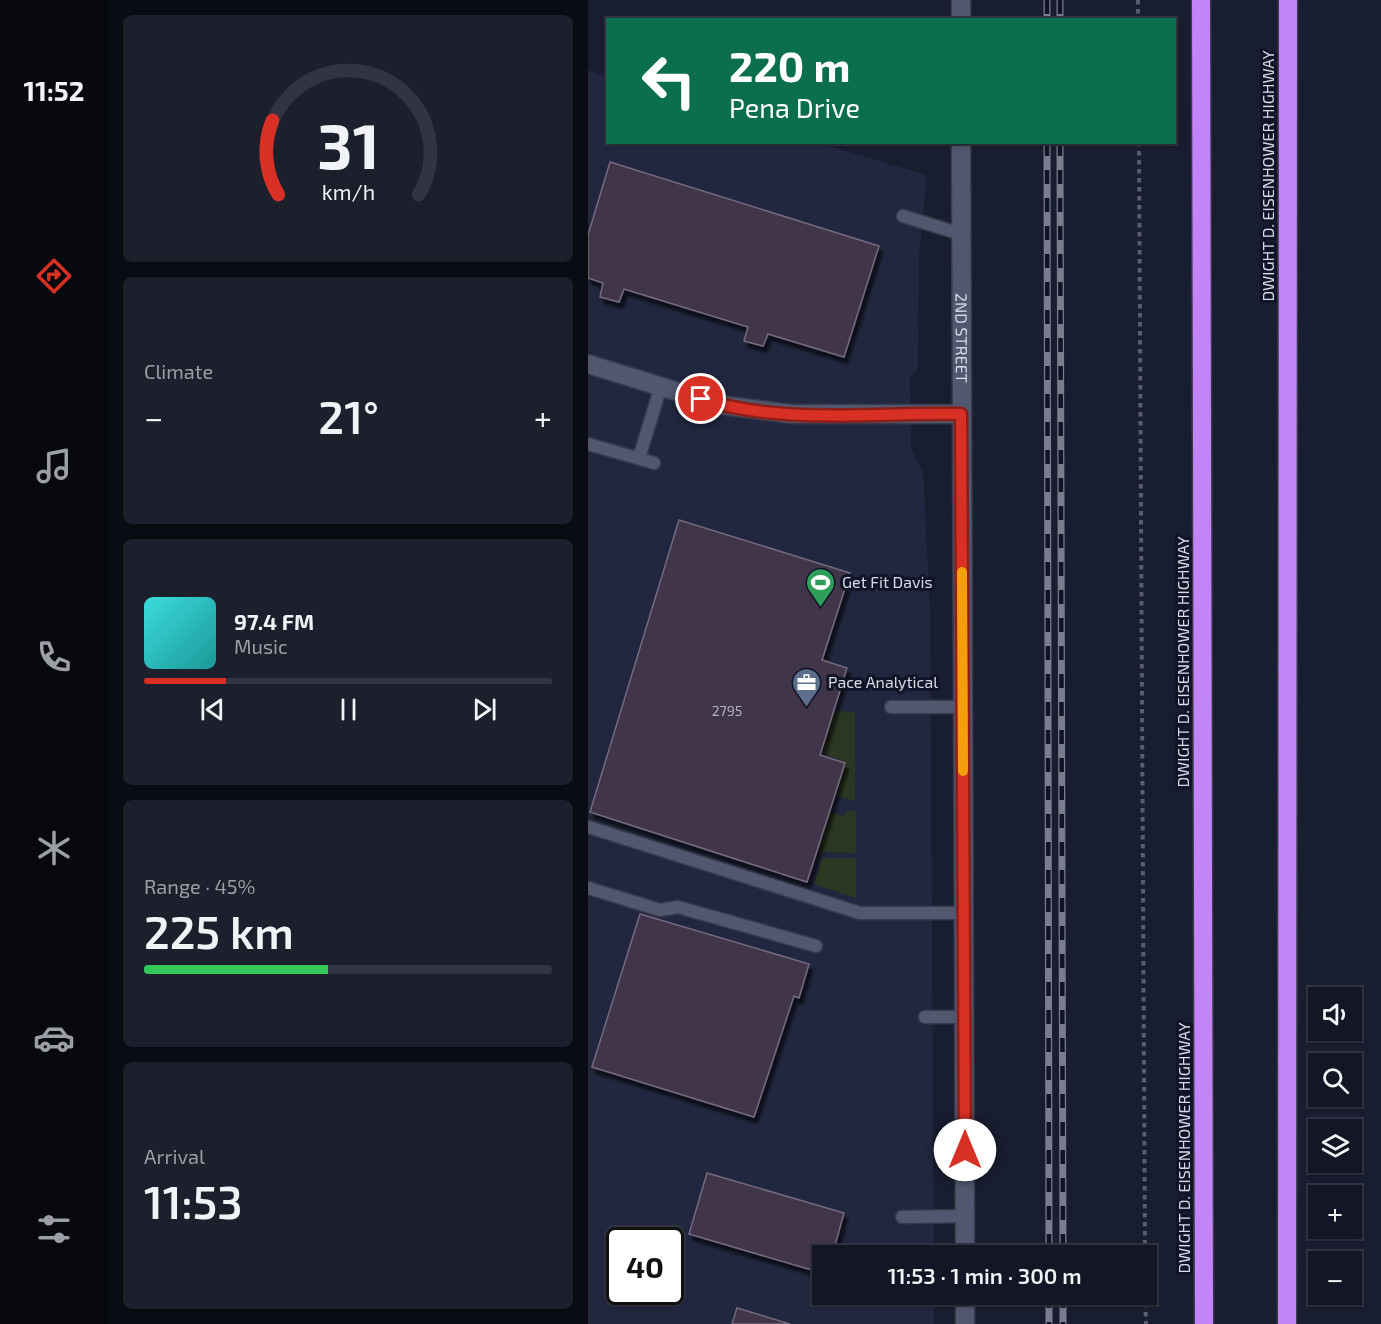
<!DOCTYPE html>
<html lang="en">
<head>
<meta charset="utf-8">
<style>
  :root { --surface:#131624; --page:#1c1f2c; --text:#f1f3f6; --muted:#9d9fa6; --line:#323541; --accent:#d93025 }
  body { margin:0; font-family:"Exo 2",sans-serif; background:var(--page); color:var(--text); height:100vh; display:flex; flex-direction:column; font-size:22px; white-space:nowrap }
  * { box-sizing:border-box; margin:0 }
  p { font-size:20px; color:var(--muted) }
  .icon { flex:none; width:33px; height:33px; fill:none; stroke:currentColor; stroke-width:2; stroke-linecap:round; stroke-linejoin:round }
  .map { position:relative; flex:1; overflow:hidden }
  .drawer { display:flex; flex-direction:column; gap:15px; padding:15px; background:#0a0c14; width:480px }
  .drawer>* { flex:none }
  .banner { position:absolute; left:18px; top:18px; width:570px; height:126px; border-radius:0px; box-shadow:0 2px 4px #0004,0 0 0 2px var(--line); background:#0b6e4f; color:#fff; overflow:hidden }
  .fabs { position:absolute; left:720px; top:987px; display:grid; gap:12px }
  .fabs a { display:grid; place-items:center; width:54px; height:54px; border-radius:0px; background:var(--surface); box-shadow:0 2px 4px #0004,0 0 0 2px var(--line); font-size:30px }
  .speed { position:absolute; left:18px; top:1227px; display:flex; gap:12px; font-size:30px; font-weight:700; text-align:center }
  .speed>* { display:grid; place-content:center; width:78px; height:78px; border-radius:50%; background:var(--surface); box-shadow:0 2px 4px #0004,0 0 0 2px var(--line); line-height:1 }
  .speed .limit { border:3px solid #111; border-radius:9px; background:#fff; color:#111 }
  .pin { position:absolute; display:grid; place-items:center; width:51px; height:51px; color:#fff; margin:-26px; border:3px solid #fff; border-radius:50%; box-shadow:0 2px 6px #0007 }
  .me { position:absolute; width:66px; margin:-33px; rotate:0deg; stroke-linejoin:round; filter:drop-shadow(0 0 4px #0008) }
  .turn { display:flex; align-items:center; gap:21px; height:126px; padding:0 24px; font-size:27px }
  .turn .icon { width:78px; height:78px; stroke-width:2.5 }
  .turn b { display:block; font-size:42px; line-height:51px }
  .big { font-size:45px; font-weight:600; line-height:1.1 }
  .drawer .tile { flex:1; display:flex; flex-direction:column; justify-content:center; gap:9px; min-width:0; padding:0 21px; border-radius:9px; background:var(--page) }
  .drawer .dial { align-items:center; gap:0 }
  .dial svg { height:156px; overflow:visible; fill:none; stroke:var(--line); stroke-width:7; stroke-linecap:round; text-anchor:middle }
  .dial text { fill:var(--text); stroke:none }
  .song { display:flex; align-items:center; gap:18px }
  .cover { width:72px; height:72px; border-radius:9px; background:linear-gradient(135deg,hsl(180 70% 55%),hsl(180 70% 35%)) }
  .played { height:6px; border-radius:3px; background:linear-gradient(90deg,var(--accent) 20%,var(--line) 20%) }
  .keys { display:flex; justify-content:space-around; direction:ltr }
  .heat { display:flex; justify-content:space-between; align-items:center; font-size:33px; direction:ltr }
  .charge { height:9px; border-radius:4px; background:linear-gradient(90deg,#34c759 45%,var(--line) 0) }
  .trip { position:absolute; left:224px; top:1245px; width:345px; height:60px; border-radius:0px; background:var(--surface); box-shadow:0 2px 4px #0004,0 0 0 2px var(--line); font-weight:600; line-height:60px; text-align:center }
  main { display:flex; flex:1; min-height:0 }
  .tab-bar { display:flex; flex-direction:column; width:108px; justify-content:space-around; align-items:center; background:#08090e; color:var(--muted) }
  .tab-bar .icon { width:42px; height:42px }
  .tab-bar .active { color:var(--accent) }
  .tab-bar b { font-size:27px; color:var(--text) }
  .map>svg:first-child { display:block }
</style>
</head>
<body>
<main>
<nav class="tab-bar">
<b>11:52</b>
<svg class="icon active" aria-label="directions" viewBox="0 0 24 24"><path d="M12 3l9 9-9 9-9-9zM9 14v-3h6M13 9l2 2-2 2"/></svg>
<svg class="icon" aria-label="music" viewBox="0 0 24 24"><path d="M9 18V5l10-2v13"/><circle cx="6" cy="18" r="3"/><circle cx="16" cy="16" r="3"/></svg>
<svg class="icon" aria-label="phone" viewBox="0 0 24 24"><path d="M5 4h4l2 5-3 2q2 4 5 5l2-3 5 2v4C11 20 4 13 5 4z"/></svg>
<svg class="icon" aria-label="climate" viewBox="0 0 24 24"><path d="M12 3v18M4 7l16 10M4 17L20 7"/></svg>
<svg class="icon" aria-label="car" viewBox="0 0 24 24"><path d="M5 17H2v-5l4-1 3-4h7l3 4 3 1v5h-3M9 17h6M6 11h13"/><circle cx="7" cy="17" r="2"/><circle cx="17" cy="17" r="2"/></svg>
<svg class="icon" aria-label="filters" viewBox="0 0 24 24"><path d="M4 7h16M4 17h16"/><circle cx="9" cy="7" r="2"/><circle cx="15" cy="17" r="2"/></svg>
</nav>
<section class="drawer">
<div class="tile dial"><svg viewBox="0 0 100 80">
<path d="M14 69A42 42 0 1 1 86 69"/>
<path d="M14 69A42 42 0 0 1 11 31" stroke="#d93025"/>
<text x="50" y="56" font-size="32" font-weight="700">31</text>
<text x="50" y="72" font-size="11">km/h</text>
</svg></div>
<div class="tile"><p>Climate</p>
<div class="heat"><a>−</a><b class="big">21°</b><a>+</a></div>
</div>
<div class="tile">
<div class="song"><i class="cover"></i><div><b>97.4 FM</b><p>Music</p></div></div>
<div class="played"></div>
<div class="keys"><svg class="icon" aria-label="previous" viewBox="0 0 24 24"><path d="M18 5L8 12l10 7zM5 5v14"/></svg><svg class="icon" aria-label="pause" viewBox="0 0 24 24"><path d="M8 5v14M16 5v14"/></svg><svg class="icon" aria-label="next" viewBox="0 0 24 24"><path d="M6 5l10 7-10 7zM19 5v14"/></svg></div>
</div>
<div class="tile"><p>Range · 45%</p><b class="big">225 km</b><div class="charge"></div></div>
<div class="tile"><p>Arrival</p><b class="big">11:53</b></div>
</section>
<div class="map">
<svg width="793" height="1324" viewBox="0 0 793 1324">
  <defs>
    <filter id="shadow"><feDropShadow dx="3.5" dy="6" stdDeviation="1.5" flood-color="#0009"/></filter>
  </defs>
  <rect width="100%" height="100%" fill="#191d30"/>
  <path fill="#21273f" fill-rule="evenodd" d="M0 70 19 77 20 142 231 143 339 175 331 258 330 369 322 378 323 449 335 471 342 607 346 1255 234 1256V1294L346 1295V1324H0ZM32 1240H82V1292H32Z"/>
  <path fill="#2b3721" d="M249 711 267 712V801L248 796 257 762 233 753 245 716H248Z
    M258 811H268V853L230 852 242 812 256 816Z
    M234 858H268V898L226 884Z"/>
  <path fill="#403449" stroke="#75697f" stroke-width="1.5" filter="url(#shadow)" d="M22 162 291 246 256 357 180 334 175 346 156 341 160 327 36 289 31 302 12 297 15 283 0 278V235Z
    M91 520 262 573 234 660 259 668 232 755 257 763 219 882 2 812Z
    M52 914 221 964 211 998 206 996 166 1117 4 1067Z
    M119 1173 256 1213 244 1256H234V1273L101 1234Z
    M149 1308 202 1324H144Z"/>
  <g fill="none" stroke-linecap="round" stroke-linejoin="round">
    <defs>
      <path id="lane" d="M315 216 373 234
        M0 444 66 463
        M51 458 73 386
        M303 707H375
        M0 827 272 913H376
        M0 888 72 910 90 907 228 946
        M337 1017H376
        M314 1217 377 1216"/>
      <g id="secondary">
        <path d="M373 20V0"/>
        <path id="s1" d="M373 142 377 1256"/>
        <path d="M0 364 133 405 204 414H373"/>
        <path d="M377 1324V1294"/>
      </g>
      <path id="highway" d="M613 0 616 1324
        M699 1324 700 0"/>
    </defs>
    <use href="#lane" stroke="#373a4a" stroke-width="15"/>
    <use href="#secondary" stroke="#373a4a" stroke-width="21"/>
    <use href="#highway" stroke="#373a4a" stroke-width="21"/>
    <path stroke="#595d6e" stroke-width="4" stroke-dasharray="4.5 4.5" stroke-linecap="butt" d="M550 0V20
      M551 142 557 1256
      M557 1294 558 1324"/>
    <use href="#lane" stroke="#51576e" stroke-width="12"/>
    <use href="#secondary" stroke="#51576e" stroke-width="18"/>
    <use href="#highway" stroke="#c383f9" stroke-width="18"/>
    <defs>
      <path id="rail" d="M459 0V20
        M472 0V20
        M459 142 461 1256
        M472 142 475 1256
        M461 1294V1324
        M475 1294V1324"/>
    </defs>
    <use href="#rail" stroke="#797d8d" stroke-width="7"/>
    <use href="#rail" stroke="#101426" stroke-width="4.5" stroke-dasharray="14" stroke-linecap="butt"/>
  </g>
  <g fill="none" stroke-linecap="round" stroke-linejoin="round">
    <defs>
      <path id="route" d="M113 399C195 425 288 412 373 414L377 1150"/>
    </defs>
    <use href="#route" stroke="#8d1f18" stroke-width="15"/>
    <use href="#route" stroke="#d93025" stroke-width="10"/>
    <path stroke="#f59e0b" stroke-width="10" d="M374 572 375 771"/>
  </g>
  <defs>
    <symbol id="stadium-pin" viewBox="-11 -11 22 30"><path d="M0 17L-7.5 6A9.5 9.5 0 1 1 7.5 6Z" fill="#2e9e5b" stroke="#101426"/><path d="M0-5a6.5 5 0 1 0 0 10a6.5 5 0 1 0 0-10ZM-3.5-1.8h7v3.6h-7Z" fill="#fff"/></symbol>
    <symbol id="office-pin" viewBox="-11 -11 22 30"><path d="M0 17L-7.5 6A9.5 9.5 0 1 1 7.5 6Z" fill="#5c6f8a" stroke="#101426"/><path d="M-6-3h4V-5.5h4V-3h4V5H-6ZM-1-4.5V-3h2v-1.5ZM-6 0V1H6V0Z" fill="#fff"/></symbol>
  </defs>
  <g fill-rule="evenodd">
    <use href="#stadium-pin" x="216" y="566" width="33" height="45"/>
    <use href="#office-pin" x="202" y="666" width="33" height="45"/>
  </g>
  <g text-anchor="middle" stroke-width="6" stroke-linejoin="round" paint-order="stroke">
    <g font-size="14" fill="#b1b0c0">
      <text x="139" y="716">2795</text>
    </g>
    <g font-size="16" fill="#d7dae8" stroke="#101426">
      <text transform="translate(680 176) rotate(-90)" y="6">DWIGHT D. EISENHOWER HIGHWAY</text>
      <text dy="6" stroke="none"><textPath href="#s1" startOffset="196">2ND STREET</textPath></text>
      <text transform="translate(595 662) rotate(-90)" y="6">DWIGHT D. EISENHOWER HIGHWAY</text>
      <text transform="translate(596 1148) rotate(-90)" y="6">DWIGHT D. EISENHOWER HIGHWAY</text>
    </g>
    <g font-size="16" fill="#d7dae8" stroke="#101426" text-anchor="start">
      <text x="254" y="588">Get Fit Davis</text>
      <text x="240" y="688">Pace Analytical</text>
    </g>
  </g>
</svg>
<div class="fabs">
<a><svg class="icon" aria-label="sound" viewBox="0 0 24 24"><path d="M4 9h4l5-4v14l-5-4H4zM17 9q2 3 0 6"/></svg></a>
<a><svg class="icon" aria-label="search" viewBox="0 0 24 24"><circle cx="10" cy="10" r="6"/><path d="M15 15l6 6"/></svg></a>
<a><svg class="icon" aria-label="layers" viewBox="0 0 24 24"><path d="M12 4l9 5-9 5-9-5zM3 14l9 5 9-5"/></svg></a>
<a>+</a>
<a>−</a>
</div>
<div class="speed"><div class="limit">40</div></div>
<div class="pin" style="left:113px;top:399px;background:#d93025"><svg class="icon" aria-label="arrive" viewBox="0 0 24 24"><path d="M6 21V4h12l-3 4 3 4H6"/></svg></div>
<svg class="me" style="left:377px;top:1150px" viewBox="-20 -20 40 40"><circle r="19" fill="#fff"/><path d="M0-13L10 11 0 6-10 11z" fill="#d93025"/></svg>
<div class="trip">11:53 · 1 min · 300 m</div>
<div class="banner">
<div class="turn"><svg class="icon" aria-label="left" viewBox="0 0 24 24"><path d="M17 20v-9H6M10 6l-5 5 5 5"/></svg><div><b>220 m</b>Pena Drive</div></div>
</div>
</div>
</main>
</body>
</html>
